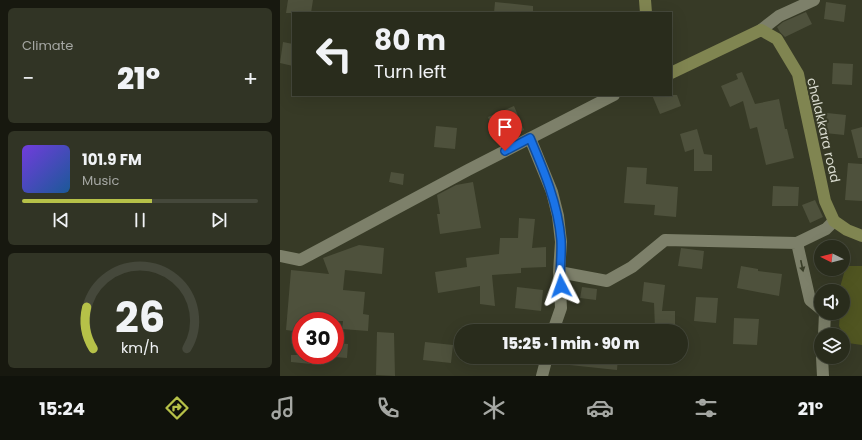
<!DOCTYPE html>
<html lang="en">
<head>
<meta charset="utf-8">
<style>
  :root { --surface:#292c1c; --page:#313425; --text:#f1f3f6; --muted:#a5a7a3; --line:#45483b; --accent:#b6c148 }
  body { margin:0; font-family:Poppins,sans-serif; background:var(--page); color:var(--text); height:100vh; display:flex; flex-direction:column; font-size:15px; white-space:nowrap }
  * { box-sizing:border-box; margin:0 }
  p { font-size:13px; color:var(--muted) }
  .icon { flex:none; width:22px; height:22px; fill:none; stroke:currentColor; stroke-width:2; stroke-linecap:round; stroke-linejoin:round }
  .map { position:relative; flex:1; overflow:hidden }
  .sheet { display:flex; flex-direction:column; gap:8px; padding:8px; background:#17180f; width:280px }
  .sheet>* { flex:none }
  .banner { position:absolute; left:12px; top:12px; width:380px; height:84px; border-radius:0px; box-shadow:0 4px 16px #0002,0 0 0 1px var(--line); background:#292c1c; color:var(--text); overflow:hidden }
  .needle { width:26px; rotate:276deg }
  .buttons { position:absolute; left:534px; top:240px; display:grid; gap:8px }
  .buttons a { display:grid; place-items:center; width:36px; height:36px; border-radius:50%; background:var(--surface); box-shadow:0 4px 16px #0002,0 0 0 1px var(--line); font-size:20px }
  .speed { position:absolute; left:12px; top:312px; display:flex; gap:8px; font-size:20px; font-weight:700; text-align:center }
  .speed>* { display:grid; place-content:center; width:52px; height:52px; border-radius:50%; background:var(--surface); box-shadow:0 4px 16px #0002,0 0 0 1px var(--line); line-height:1 }
  .speed .limit { border:6px solid #d22; background:#fff; color:#111 }
  .pin { position:absolute; display:grid; place-items:center; width:34px; height:34px; color:#fff; margin:-41px -17px; border-radius:50% 50% 50% 0; rotate:-45deg; box-shadow:0 0 4px #0007 }
  .pin .icon { rotate:45deg }
  .me { position:absolute; width:44px; margin:-22px; rotate:356deg; stroke-linejoin:round; filter:drop-shadow(0 0 3px #0008) }
  .turn { display:flex; align-items:center; gap:14px; height:84px; padding:0 16px; font-size:18px }
  .turn .icon { width:52px; height:52px; stroke-width:2.5 }
  .turn b { display:block; font-size:28px; line-height:34px }
  .big { font-size:30px; font-weight:800; line-height:1.1 }
  .sheet .widget { flex:1; display:flex; flex-direction:column; justify-content:center; gap:6px; min-width:0; padding:0 14px; border-radius:6px; background:var(--page) }
  .sheet .dial { align-items:center; gap:0 }
  .dial svg { height:104px; overflow:visible; fill:none; stroke:var(--line); stroke-width:7; stroke-linecap:round; text-anchor:middle }
  .dial text { fill:var(--text); stroke:none }
  .song { display:flex; align-items:center; gap:12px }
  .cover { width:48px; height:48px; border-radius:6px; background:linear-gradient(135deg,hsl(260 70% 55%),hsl(210 70% 35%)) }
  .played { height:4px; border-radius:2px; background:linear-gradient(90deg,var(--accent) 55%,var(--line) 55%) }
  .keys { display:flex; justify-content:space-around; direction:ltr }
  .heat { display:flex; justify-content:space-between; align-items:center; font-size:22px; direction:ltr }
  .trip { position:absolute; left:174px; top:324px; width:234px; height:40px; border-radius:20px; background:var(--surface); box-shadow:0 4px 16px #0002,0 0 0 1px var(--line); font-weight:800; line-height:40px; text-align:center }
  .tabs { display:flex; height:64px; justify-content:space-around; align-items:center; background:#10120b; color:var(--muted) }
  .tabs .icon { width:28px; height:28px }
  .tabs .active { color:var(--accent) }
  .tabs b { font-size:18px; color:var(--text) }
  main { display:flex; flex:1; min-height:0 }
  .map>svg:first-child { display:block }
</style>
</head>
<body>
<main>
<section class="sheet">
<div class="widget"><p>Climate</p>
<div class="heat"><a>−</a><b class="big">21°</b><a>+</a></div>
</div>
<div class="widget">
<div class="song"><i class="cover"></i><div><b>101.9 FM</b><p>Music</p></div></div>
<div class="played"></div>
<div class="keys"><svg class="icon" aria-label="previous" viewBox="0 0 24 24"><path d="M18 5L8 12l10 7zM5 5v14"/></svg><svg class="icon" aria-label="pause" viewBox="0 0 24 24"><path d="M8 5v14M16 5v14"/></svg><svg class="icon" aria-label="next" viewBox="0 0 24 24"><path d="M6 5l10 7-10 7zM19 5v14"/></svg></div>
</div>
<div class="widget dial"><svg viewBox="0 0 100 80">
<path d="M14 69A42 42 0 1 1 86 69"/>
<path d="M14 69A42 42 0 0 1 9 37" stroke="#b6c148"/>
<text x="50" y="56" font-size="32" font-weight="700">26</text>
<text x="50" y="72" font-size="11">km/h</text>
</svg></div>
</section>
<div class="map">
<svg width="582" height="376" viewBox="0 0 582 376">
  <rect width="100%" height="100%" fill="#373a26"/>
  <path fill="#505521" d="M566 266H582V345L568 343 559 326 560 313H563V291H559Z"/>
  <path fill="#4e513c" d="M8 0H33L31 13H6Z
    M215 2 253 6V13H214Z
    M546 2 566 5 564 22 544 19Z
    M526 12 532 24 505 37 500 32 497 27 503 22Z
    M3 42 13 44V66L0 63Z
    M553 63 573 64 572 85 552 84Z
    M462 72 475 104 499 99 505 129H507L514 158 486 165 477 127 470 129 463 101 450 107 441 86 458 79 456 74Z
    M372 95H397L401 106 380 114Z
    M234 106 244 130 218 141 208 117Z
    M547 113 566 115 564 135 545 133Z
    M156 126 177 128 175 149 154 147Z
    M582 127V158H578L571 130Z
    M417 129 424 154 432 155V171H414V149L405 152 400 134Z
    M568 163 582 164V201L565 200Z
    M347 167 367 168 366 184 398 187 396 217 374 215 375 205 344 203Z
    M111 172 124 174 123 185 109 182Z
    M193 182 201 228 160 234 157 214H160L157 195 176 185Z
    M493 186 519 187 518 206H492Z
    M535 200 543 217 530 223 522 205Z
    M239 218 255 219 252 248 266 247V267L241 268V273L212 275 215 306 200 304V286L158 293 155 272 187 267 186 258 219 254 220 238H238Z
    M79 245 104 248 102 274 65 270 63 290 85 292 83 314 89 315 88 331 62 329 63 321H21V332L6 330 11 270 49 274 43 258Z
    M401 248 424 251 422 269 398 266Z
    M461 266 478 269V271L502 274 499 296 457 288Z
    M364 282 385 285 382 311H395V328H375L374 303 362 301Z
    M237 287 263 290 261 311 235 308Z
    M302 287 317 289 316 300 300 298Z
    M416 297 438 298 436 323 414 321Z
    M454 318 479 319 477 345 453 344Z
    M97 332 114 333 115 376 96 375Z
    M145 342 173 345 171 363 143 360Z
    M55 343 68 344 67 358 55 357Z
    M11 355H42L41 365 11 362Z
    M280 357H338L337 370 280 364Z"/>
  <g fill="none" stroke-linecap="round" stroke-linejoin="round">
    <path stroke="#7d806a" stroke-width="12" d="M481 30 499 16 534 0
      M250 138 272 192 278 216 281 242 279 272 281 308 273 331
      M0 256 20 260 188 170 334 95
      M279 272 327 281 352 267 385 240 517 243
      M541 309 530 300 517 243 546 229 554 221
      M544 335 545 313
      M542 357 543 376
      M262 376 267 357"/>
    <path stroke="#808551" stroke-width="12" d="M365 0 366 13
      M391 73 481 30 497 39 518 74 545 201 554 221 567 230 582 236"/>
  </g>
  <defs><path id="oneway-solid" d="M-6-.8H1V-3.2L6.5 0L1 3.2V.8H-6Z"/></defs>
  <use fill="#3a3e29" href="#oneway-solid" transform="translate(522 266) rotate(78)"/>
  <g fill="none" stroke-linecap="round" stroke-linejoin="round">
    <defs>
      <path id="route" d="M225 151 250 138C264 171 278 204 281 240 282 256 279 271 281 286"/>
    </defs>
    <use href="#route" stroke="#114b97" stroke-width="10"/>
    <use href="#route" stroke="#1a73e8" stroke-width="7"/>
  </g>
  <g text-anchor="middle" stroke-width="4" stroke-linejoin="round" paint-order="stroke">
    <g font-size="13" fill="#d8dace" stroke="#373a26">
      <text transform="translate(544 130) rotate(77)" y="5">chalakkara road</text>
    </g>
  </g>
</svg>
<div class="buttons">
<a><svg class="needle" viewBox="-14 -14 28 28"><path d="M0-13l5 13h-10z" fill="#e53935"/><path d="M0 13l5-13h-10z" fill="#a5a7a3"/></svg></a>
<a><svg class="icon" aria-label="sound" viewBox="0 0 24 24"><path d="M4 9h4l5-4v14l-5-4H4zM17 9q2 3 0 6"/></svg></a>
<a><svg class="icon" aria-label="layers" viewBox="0 0 24 24"><path d="M12 4l9 5-9 5-9-5zM3 14l9 5 9-5"/></svg></a>
</div>
<div class="speed"><div class="limit">30</div></div>
<div class="pin" style="left:225px;top:151px;background:#d93025"><svg class="icon" aria-label="arrive" viewBox="0 0 24 24"><path d="M6 21V4h12l-3 4 3 4H6"/></svg></div>
<svg class="me" style="left:281px;top:286px" viewBox="-20 -20 40 40"><path d="M0-17L14 15 0 8-14 15z" fill="#1a73e8" stroke="#fff" stroke-width="4"/></svg>
<div class="trip">15:25 · 1 min · 90 m</div>
<div class="banner">
<div class="turn"><svg class="icon" aria-label="left" viewBox="0 0 24 24"><path d="M17 20v-9H6M10 6l-5 5 5 5"/></svg><div><b>80 m</b>Turn left</div></div>
</div>
</div>
</main>
<nav class="tabs">
<b>15:24</b>
<svg class="icon active" aria-label="directions" viewBox="0 0 24 24"><path d="M12 3l9 9-9 9-9-9zM9 14v-3h6M13 9l2 2-2 2"/></svg>
<svg class="icon" aria-label="music" viewBox="0 0 24 24"><path d="M9 18V5l10-2v13"/><circle cx="6" cy="18" r="3"/><circle cx="16" cy="16" r="3"/></svg>
<svg class="icon" aria-label="phone" viewBox="0 0 24 24"><path d="M5 4h4l2 5-3 2q2 4 5 5l2-3 5 2v4C11 20 4 13 5 4z"/></svg>
<svg class="icon" aria-label="climate" viewBox="0 0 24 24"><path d="M12 3v18M4 7l16 10M4 17L20 7"/></svg>
<svg class="icon" aria-label="car" viewBox="0 0 24 24"><path d="M5 17H2v-5l4-1 3-4h7l3 4 3 1v5h-3M9 17h6M6 11h13"/><circle cx="7" cy="17" r="2"/><circle cx="17" cy="17" r="2"/></svg>
<svg class="icon" aria-label="filters" viewBox="0 0 24 24"><path d="M4 7h16M4 17h16"/><circle cx="9" cy="7" r="2"/><circle cx="15" cy="17" r="2"/></svg>
<b>21°</b>
</nav>
</body>
</html>
